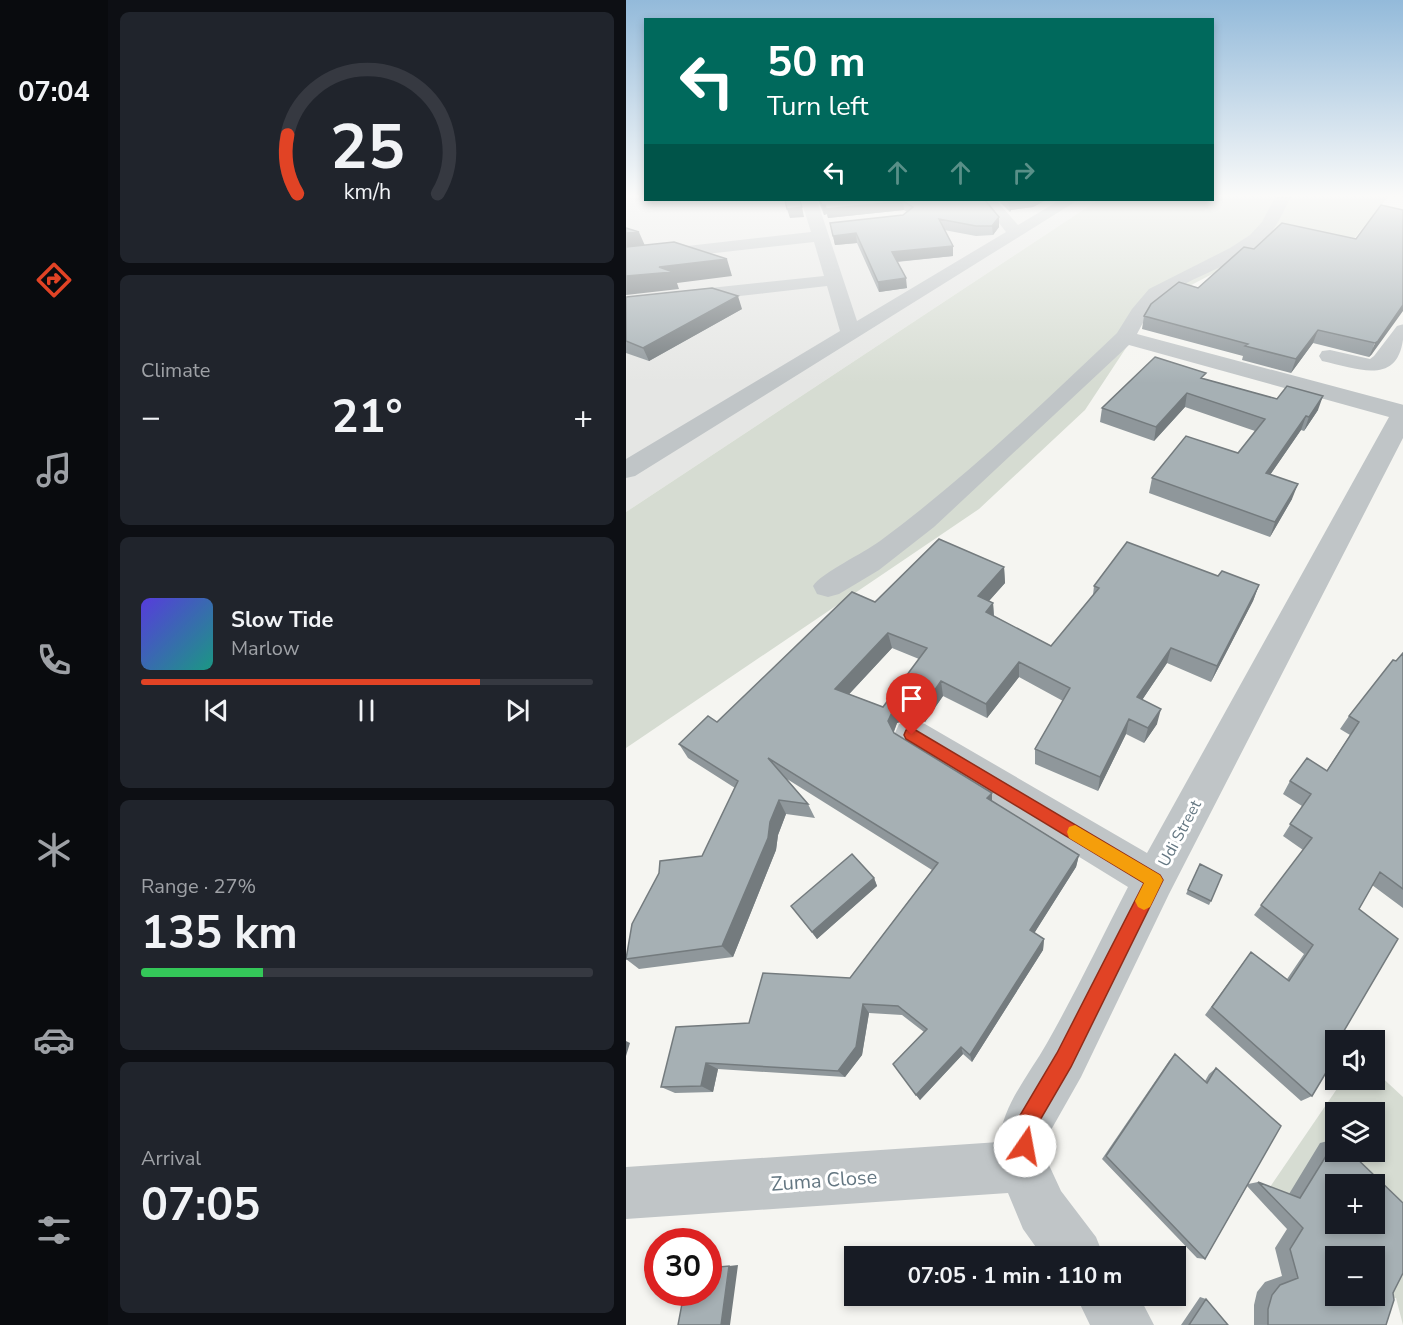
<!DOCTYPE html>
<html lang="en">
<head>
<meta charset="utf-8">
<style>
  :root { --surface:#171b24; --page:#20242c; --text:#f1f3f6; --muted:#9ea1a6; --line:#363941; --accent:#e14325 }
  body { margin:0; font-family:"Nunito Sans",sans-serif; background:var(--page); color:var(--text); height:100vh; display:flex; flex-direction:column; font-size:22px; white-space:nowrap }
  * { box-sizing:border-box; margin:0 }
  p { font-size:20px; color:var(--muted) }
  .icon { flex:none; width:33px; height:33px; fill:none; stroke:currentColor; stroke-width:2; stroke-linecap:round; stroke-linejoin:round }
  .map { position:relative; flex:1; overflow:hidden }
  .details { display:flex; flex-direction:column; gap:12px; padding:12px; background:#0d0f14; width:518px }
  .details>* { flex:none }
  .banner { position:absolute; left:18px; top:18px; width:570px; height:183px; border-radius:0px; box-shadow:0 3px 9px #0003; background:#00695c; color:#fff; overflow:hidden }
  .fabs { position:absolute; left:699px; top:1030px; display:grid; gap:12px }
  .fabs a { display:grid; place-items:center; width:60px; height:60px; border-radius:0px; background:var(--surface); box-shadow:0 3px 9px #0003; font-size:30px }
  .speed { position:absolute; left:18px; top:1228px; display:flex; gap:12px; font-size:30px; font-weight:700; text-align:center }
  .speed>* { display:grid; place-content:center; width:78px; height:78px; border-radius:50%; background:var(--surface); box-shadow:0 3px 9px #0003; line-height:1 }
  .speed .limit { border:9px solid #d22; background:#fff; color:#111 }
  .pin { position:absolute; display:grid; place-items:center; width:51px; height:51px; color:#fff; margin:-62px -26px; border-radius:50% 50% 50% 0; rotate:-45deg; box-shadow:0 0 6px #0007 }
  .pin .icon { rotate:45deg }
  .me { position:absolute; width:66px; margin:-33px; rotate:12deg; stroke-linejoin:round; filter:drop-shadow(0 0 4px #0008) }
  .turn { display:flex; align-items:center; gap:21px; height:126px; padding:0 24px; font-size:27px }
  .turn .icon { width:78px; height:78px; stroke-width:2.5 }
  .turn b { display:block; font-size:42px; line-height:51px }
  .lanes { display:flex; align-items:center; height:57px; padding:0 24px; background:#0003; justify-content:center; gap:30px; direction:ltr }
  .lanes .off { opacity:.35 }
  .big { font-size:45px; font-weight:700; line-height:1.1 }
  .details .card { flex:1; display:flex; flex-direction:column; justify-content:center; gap:9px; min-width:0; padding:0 21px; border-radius:9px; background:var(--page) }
  .details .dial { align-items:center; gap:0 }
  .dial svg { height:156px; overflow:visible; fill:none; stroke:var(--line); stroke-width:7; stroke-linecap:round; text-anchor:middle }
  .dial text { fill:var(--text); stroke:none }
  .song { display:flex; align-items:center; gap:18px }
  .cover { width:72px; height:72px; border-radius:9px; background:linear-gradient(135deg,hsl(250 70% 55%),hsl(170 70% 35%)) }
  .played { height:6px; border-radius:3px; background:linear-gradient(90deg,var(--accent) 75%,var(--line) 75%) }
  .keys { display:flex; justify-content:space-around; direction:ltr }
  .heat { display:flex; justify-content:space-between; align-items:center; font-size:33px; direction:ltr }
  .charge { height:9px; border-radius:4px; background:linear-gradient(90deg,#34c759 27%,var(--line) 0) }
  .trip { position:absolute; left:218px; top:1246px; width:342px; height:60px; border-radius:0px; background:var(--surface); box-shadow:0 3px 9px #0003; font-weight:700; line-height:60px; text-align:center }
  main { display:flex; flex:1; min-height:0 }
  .menu { display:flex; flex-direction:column; width:108px; justify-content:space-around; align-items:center; background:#090b0e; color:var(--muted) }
  .menu .icon { width:42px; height:42px }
  .menu .active { color:var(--accent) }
  .menu b { font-size:27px; color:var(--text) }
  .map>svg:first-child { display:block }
</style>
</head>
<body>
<main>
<nav class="menu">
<b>07:04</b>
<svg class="icon active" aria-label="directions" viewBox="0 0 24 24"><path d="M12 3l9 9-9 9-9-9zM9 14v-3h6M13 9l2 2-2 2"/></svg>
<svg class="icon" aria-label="music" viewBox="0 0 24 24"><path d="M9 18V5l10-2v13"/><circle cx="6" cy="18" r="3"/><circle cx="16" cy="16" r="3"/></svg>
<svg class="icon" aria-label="phone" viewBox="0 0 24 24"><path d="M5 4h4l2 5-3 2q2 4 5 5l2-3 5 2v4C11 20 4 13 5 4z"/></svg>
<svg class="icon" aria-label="climate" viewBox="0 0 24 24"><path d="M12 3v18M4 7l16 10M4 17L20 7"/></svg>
<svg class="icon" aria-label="car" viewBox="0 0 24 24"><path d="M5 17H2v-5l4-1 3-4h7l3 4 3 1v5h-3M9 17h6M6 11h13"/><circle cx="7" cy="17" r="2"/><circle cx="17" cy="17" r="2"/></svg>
<svg class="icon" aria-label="filters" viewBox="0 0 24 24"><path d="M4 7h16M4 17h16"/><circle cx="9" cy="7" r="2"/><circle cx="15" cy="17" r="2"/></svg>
</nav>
<section class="details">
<div class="card dial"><svg viewBox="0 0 100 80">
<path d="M14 69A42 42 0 1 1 86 69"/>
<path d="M14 69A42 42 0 0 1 9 39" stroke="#e14325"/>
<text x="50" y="56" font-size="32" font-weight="700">25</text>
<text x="50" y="72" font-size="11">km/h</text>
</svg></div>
<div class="card"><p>Climate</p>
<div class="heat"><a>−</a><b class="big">21°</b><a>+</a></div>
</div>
<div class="card">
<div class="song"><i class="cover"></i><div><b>Slow Tide</b><p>Marlow</p></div></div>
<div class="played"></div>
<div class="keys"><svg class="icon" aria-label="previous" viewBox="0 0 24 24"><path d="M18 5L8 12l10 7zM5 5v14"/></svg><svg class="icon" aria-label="pause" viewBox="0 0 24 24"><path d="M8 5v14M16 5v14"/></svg><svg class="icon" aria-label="next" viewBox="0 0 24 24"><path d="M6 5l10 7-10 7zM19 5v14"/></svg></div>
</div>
<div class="card"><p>Range · 27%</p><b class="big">135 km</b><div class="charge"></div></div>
<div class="card"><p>Arrival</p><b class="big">07:05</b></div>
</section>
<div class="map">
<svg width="778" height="1325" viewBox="0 0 778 1325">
  <rect width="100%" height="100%" fill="#f5f5f1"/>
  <path fill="#e5e6e4" d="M0 197H19L20 200H472L0 512Z"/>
  <path fill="#d6dcd2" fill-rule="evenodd" d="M587 197H762L719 250 634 249 529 304 459 410 353 509 0 748V512L472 200H586Z
    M749 1071 777 1097V1325L770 1298 747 1296 748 1185 694 1144 671 1214 642 1190 717 1080H748ZM710 1113H748V1152H710Z"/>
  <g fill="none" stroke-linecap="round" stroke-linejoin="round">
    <path fill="#c0c5c7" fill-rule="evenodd" d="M649 197H665C656 214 649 232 635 243 606 267 567 275 538 297 526 305 518 321 511 334L778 405V436L543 894 455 1077 425 1130 423 1165 435 1191 470 1237 478 1257H417L397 1229 382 1193 0 1219V1167L373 1142C377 1104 403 1075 421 1043 450 992 475 939 502 887L273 746 268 735 273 724 286 720 299 724 521 853 763 417 503 345 308 527 253 570 213 594 202 597 191 594 187 586C195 573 238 553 254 541 338 479 415 405 491 333L506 309 523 289 604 248 624 235 636 222Z
      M175 200H191L231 321 380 232 355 200H370L392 225 434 200H452L9 476 0 478V459L214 331 201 286 0 309V297L198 276 188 242 0 263V253L185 232Z
      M778 324C778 387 739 371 696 361L693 356 696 351 704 350 744 359 748 356 771 326Z
      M450 1296H513L528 1325H464Z"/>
  </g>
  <path fill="#8f979b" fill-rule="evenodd" d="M192 200H359L373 217V227L367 235 350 236 318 230 327 246V256L271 262 281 288 253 292 231 243 209 245 204 223 277 215 281 212 278 210 202 218 201 214 198 215Z
    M372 200H420L407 207 385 210 384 212Z
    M777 210 746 354 743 357 687 343 665 373 616 360 617 356 516 329 518 316 572 288 628 249 730 239Z
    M0 297 116 309 23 361 0 353Z
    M579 379 692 410 678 431 675 430 644 475 666 499 644 537 523 493 526 478 612 453 629 431 559 407 528 441 474 422 476 408Z
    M378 567 379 583 363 601 367 603 368 616 425 646 467 595 468 586 592 576 633 585 627 601 585 682 541 663 516 700 531 724 518 743 500 734 472 791 409 764V749L437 701 393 677 361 718 317 696 299 722 285 718 271 723 268 732V733L366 801 453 855 450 867 408 933 418 939 417 950 346 1062 337 1054 294 1100 267 1064 298 1032 276 1015 243 1013 236 1055 219 1077 92 1069 87 1092 49 1093 35 1087 123 1023 224 978 306 870 161 779 182 804 189 818 160 814 152 835 150 850 107 957 13 969 0 959V955L76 856 109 788 62 758 53 744 91 722 249 602ZM266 648 293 659 257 707 223 694Z
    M777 653V908L746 885 733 909 686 1096 675 1101 579 1015 625 952 661 979 678 954 628 915 677 850 657 836 676 806 657 794 664 781 701 770 724 735 714 729 723 716Z
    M574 864 585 901 583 905 560 894Z
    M248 878 251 886 191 939 165 906Z
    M549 1054 579 1081 583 1074 590 1068 622 1184 632 1182 663 1194 694 1143 710 1139V1152L767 1293 760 1325H628V1305L631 1292 639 1282 656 1276 649 1248 661 1229 621 1186 579 1259 571 1258 476 1159 543 1061Z
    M574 1297 580 1299 602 1325H555Z"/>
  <path fill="#747b7e" d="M385 200H420L407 207 385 210 384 212 383 203Z
    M277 201 278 210 202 218 200 209Z
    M196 205H199L201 214 198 215Z
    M176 207 178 217 164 218 161 209Z
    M373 217V227L367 235 366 226Z
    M13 232 20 248 0 251V233Z
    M230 233 231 243 209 245 207 236Z
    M327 246V256L267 262 266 252Z
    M101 259 106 276 51 283 53 289 0 295V276L33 267Z
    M280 278 281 288 253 292 252 282Z
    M112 296 116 309 23 361 17 348Z
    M777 305V311L746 354 743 357 749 343Z
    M692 330 687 343 665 373 670 359Z
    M561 393 559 407 528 441 530 427Z
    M697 396 692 410 678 431 683 417Z
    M680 416 675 430 635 488 640 473Z
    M672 484 666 499 644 537 649 522Z
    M378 567 379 583 353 612 352 596Z
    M633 585 627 601 585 682 591 666Z
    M367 603 368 619 360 612Z
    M262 633 266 648 214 704 209 689Z
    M545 648 541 663 508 712 511 697Z
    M393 662V677L361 718 360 704Z
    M315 681 317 696 299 722 297 707Z
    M282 703 285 718 271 723 266 736 262 721 268 708Z
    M535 709 531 724 518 743 522 728Z
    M503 719 500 734 472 791 474 777Z
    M366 793V806L361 798Z
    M153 800 160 814 152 835 150 850 107 957 96 946Z
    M453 855 450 867 404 940V930Z
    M248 878 251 886 191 939 186 932Z
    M418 939 417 950 346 1062 344 1055Z
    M237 1004 243 1013 236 1055 219 1077 212 1071Z
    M0 1041 4 1043 0 1056Z
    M335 1047 337 1054 294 1100 290 1095Z
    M80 1063 92 1069 87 1092 75 1086Z
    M112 1265 104 1325H95L103 1266Z"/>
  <path fill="#a6b0b4" stroke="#747b7e" stroke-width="1.5" fill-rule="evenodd" d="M159 200H174L176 207 161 209Z
    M194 200H359L373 217 366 226H350L313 219 327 246 266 252 280 278 252 282 230 233 207 236 204 223 277 215 287 207 277 201 200 209 199 205H196Z
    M380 200H394H385L383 203Z
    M755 205 777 210V305L752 341 749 343 692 330 670 359 619 346 622 344 518 316 525 304 553 282 572 288 618 247 628 249 656 223 730 239Z
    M0 228 13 232 0 233Z
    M48 242 101 259 33 267 47 272 0 276V247Z
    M86 288 112 296 17 348 0 341V297Z
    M529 357 580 373 575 378 651 399 661 386 697 396 683 417 680 416 640 473 672 484 649 522 526 478 560 436 612 453 639 419 561 393 530 427 476 408Z
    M313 539 378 567 352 596 367 603 360 612 425 646 473 588 468 586 501 542 592 576 596 571 633 585 591 666 545 648 511 697 535 709 522 728 503 719 474 777 409 749 444 688 393 662 360 704 315 681 297 707 282 703 268 708 262 721 268 733 366 793 361 798 453 855 404 930 418 939 344 1055 335 1047 290 1095 267 1064 301 1029 272 1006 237 1004 230 1047 212 1071 80 1063 75 1086 35 1087 50 1027 123 1023 137 973 224 978 312 863 142 758 182 804 153 800 144 822 142 838 96 946 0 959 6 924 33 873 34 861 76 856 112 781 53 744 82 716 91 722 226 592 249 602ZM262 633 301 648 257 707 209 689Z
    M777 653V889L754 872 733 909 772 939 712 1041H710V1045L707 1049 710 1051V1056L686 1096 586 1007 625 952 663 981 687 945 635 905 686 838 664 824 685 794 664 781 681 758 701 771 733 722 723 716 767 660 770 661Z
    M226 854 248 878 186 932 165 906Z
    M574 864 596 875 585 901 562 890Z
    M549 1054 581 1083 590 1068 655 1126 579 1259 480 1156Z
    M710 1140V1152H724L777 1203V1273L767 1293 768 1300 760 1325H642V1309L646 1295 654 1285 672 1278 664 1249 677 1228 632 1182 674 1198ZM710 1185H748V1224H710ZM710 1257H748V1296H710Z
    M103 1266 95 1325H52L58 1293H82V1268Z
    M580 1299 602 1325H563Z"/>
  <linearGradient id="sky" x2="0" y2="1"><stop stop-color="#93bada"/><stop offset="0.51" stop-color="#fafaf9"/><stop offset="1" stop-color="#fafaf9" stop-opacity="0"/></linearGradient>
  <rect width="778" height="383" fill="url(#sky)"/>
  <path fill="#e14325" stroke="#922c18" stroke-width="1.5" d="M286 728 534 875 537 880 445 1067 410 1127 409 1146 406 1153 399 1156 391 1153 388 1146 393 1117 431 1053 518 883 280 739 278 735 280 730Z"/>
  <path fill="#f59e0b" d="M449 825 534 875 537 880 524 907 518 910 512 907 509 901 518 883 443 838 441 832 443 827Z"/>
  <g text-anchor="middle" stroke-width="6" stroke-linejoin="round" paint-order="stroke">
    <g font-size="16" fill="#647782" stroke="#fff">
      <text transform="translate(553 833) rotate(-62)" y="6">Udi Street</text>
    </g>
    <g font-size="20" fill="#647782" stroke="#fff">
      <text transform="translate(198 1180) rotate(-4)" y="7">Zuma Close</text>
    </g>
  </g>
</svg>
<div class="fabs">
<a><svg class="icon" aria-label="sound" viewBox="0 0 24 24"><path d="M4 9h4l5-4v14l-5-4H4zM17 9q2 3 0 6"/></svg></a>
<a><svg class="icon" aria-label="layers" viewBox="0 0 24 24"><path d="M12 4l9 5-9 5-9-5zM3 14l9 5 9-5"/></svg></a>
<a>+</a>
<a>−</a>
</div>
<div class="speed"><div class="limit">30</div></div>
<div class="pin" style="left:286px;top:735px;background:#d93025"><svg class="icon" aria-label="arrive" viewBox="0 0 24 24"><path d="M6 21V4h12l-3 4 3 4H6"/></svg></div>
<svg class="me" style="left:399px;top:1146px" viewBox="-20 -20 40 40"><circle r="19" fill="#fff"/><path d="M0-13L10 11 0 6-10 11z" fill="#e14325"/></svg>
<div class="trip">07:05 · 1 min · 110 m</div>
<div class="banner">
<div class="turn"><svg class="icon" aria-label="left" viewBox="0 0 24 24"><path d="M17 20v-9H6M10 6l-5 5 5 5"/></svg><div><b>50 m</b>Turn left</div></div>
<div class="lanes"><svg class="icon" aria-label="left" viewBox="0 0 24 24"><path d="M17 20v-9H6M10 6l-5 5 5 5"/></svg><svg class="icon off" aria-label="ahead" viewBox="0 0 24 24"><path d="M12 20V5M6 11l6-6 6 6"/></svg><svg class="icon off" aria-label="ahead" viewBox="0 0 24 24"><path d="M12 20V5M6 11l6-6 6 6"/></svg><svg class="icon off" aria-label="right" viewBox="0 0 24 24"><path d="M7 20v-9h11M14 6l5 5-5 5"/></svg></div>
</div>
</div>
</main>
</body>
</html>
